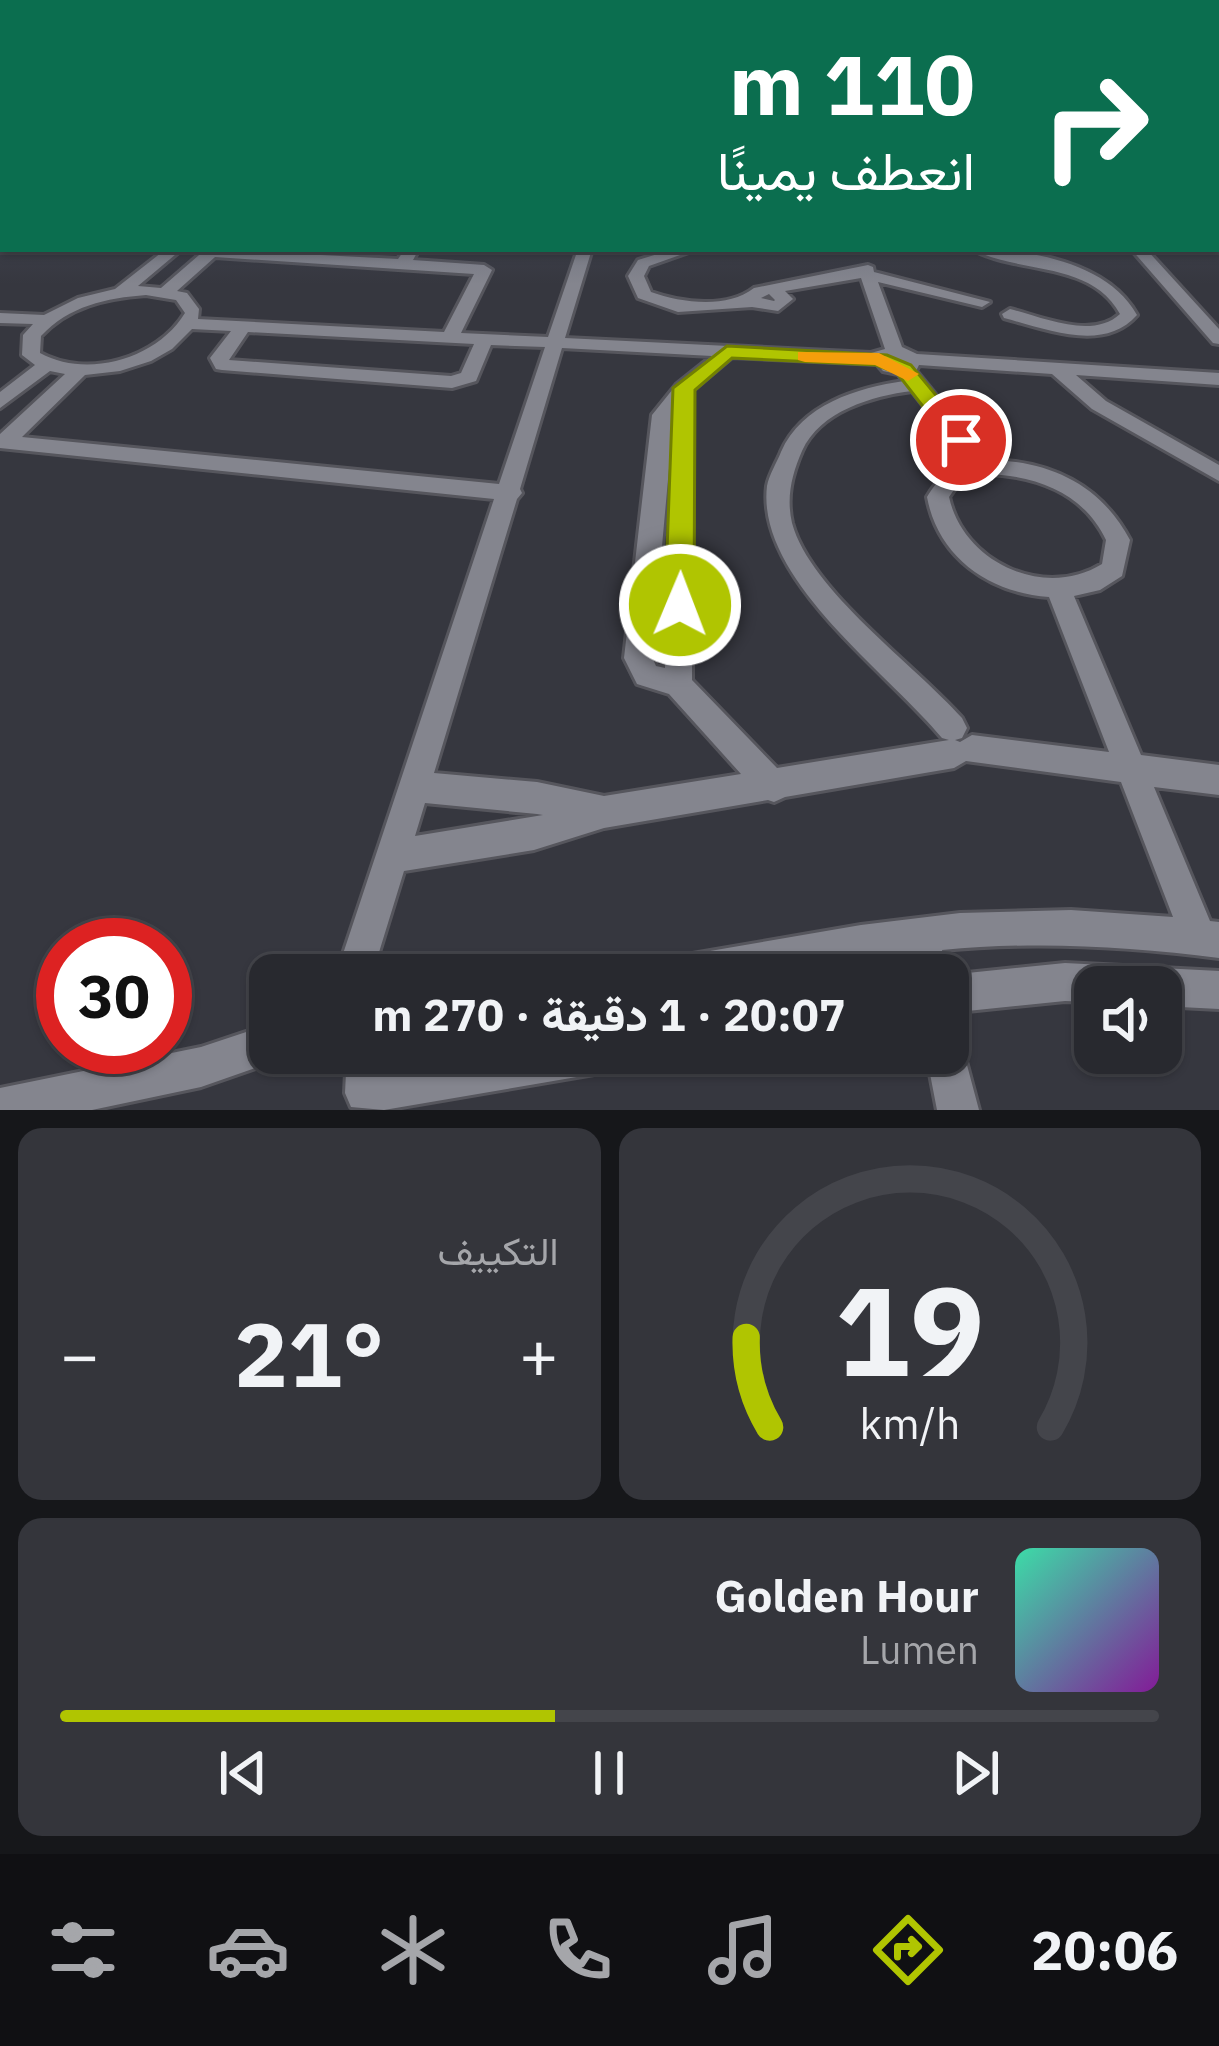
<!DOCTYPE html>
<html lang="ar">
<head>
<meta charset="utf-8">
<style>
  :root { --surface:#28292f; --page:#34353b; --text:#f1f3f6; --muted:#a5a6aa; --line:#44454b; --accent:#b0c501 }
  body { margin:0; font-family:"IBM Plex Sans",Vazirmatn,sans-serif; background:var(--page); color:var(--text); direction:rtl; height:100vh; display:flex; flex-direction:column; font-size:45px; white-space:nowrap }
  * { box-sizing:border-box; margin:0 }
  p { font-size:39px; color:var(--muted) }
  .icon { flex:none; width:66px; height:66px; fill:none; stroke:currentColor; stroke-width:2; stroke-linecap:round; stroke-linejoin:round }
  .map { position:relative; height:1110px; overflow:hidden; direction:ltr }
  .panel { display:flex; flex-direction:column; gap:18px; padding:18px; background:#16171a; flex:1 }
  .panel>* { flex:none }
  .guide { position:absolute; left:0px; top:0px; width:1221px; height:252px; box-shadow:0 3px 9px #0004,0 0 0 3px var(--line); direction:rtl; background:#0b6e4f; color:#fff; overflow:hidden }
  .fabs { position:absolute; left:1074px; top:966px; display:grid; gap:24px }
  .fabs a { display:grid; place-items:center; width:108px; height:108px; border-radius:24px; background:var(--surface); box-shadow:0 3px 9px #0004,0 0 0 3px var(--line); font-size:60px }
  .speed { position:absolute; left:36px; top:918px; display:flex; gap:24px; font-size:60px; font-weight:700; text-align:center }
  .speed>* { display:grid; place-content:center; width:156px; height:156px; border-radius:50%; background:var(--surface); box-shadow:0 3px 9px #0004,0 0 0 3px var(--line); line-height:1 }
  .speed .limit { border:18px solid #d22; background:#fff; color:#111 }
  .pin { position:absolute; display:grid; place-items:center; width:102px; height:102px; color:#fff; margin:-51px; border:6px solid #fff; border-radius:50%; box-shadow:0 3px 12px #0007 }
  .me { position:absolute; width:132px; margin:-66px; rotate:1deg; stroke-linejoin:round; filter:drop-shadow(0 0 9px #0008) }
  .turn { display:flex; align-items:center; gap:42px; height:252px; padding:0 48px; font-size:54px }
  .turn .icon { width:156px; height:156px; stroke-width:2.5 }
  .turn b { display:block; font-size:84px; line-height:102px }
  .big { font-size:90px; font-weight:800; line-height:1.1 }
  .panel .card { flex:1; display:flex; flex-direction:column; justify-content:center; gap:18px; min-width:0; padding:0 42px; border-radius:24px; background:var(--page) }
  .panel .dial { align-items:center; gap:0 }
  .dial svg { height:312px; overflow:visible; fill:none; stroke:var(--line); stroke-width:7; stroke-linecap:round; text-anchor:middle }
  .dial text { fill:var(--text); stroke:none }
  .song { display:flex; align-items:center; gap:36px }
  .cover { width:144px; height:144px; border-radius:18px; background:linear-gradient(135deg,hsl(160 70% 55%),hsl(290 70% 35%)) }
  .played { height:12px; border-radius:6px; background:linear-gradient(90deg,var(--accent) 45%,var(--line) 45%) }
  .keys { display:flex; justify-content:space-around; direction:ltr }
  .heat { display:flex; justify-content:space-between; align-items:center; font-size:66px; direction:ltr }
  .panel .tiles { flex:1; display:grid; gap:18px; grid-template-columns:1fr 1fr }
  .card:last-child { grid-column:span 2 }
  .trip { position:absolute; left:249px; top:954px; width:720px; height:120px; border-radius:24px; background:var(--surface); box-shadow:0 3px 9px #0004,0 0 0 3px var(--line); font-weight:800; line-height:120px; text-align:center; direction:rtl }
  .tab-bar { display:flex; height:192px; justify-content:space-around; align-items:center; background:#101013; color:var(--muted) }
  .tab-bar .icon { width:84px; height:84px }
  .tab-bar .selected { color:var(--accent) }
  .tab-bar b { font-size:54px; color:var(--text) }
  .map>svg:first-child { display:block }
</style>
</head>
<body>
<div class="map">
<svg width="1219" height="1110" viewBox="0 0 1219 1110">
  <rect width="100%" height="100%" fill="#36373f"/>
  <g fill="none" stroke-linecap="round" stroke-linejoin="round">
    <defs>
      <path id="minor" d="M1218 129H1219V134H1218Z
        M0 134H3V141H0Z
        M3 166V174L0 175V167Z
        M1218 184H1219V193H1218Z
        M0 210H3V218H0Z
        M166 249H182L138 286 161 288 206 249 398 259 405 249H419L413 260 484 265 492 270 461 333 548 337 578 249H592L565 338 871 353 885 349 861 278 785 291 793 299 778 311 752 307 678 312 638 298 628 276 638 260 674 249H697L649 266 644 276 651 292C682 303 727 309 754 288L868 265 873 267 874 272 990 302 982 307 878 282 902 347 917 354 1219 373V385L1076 375 1106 401 1219 465V481L1092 409 1052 374 919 365 916 371 989 460C1050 461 1101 485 1130 540L1122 576 1100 590 1074 596 1141 755 1219 765V795L1154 787 1210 921 1219 922V958C1127 946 1035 941 942 950L947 975H911L907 954 783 975H657L662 962 675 957 861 925 960 913 1071 910 1173 917 1121 782 966 761 954 768 785 797 774 802 768 800 604 828 534 850 404 871 372 975H336L494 499 0 448V434L65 374 50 371 0 408V392L35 365 22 355 23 335 33 324 0 323V313L44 315 78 298 115 289ZM215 257 474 274 444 332 198 319 199 309 187 293 177 291ZM769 294 775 300 774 301 761 298ZM146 295 176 300 185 313C157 359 87 379 40 353L41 336C69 306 106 298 146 295ZM192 329 231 331 210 358 216 369 222 370 452 388 476 381 491 345 545 347 499 484 22 437 85 375 120 371 151 361 172 349ZM248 332 474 344 461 373 451 376 229 360ZM562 348 712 356 677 384 652 415 624 658 637 684 669 694 741 774 604 796 537 782 434 773 517 499 522 493 520 489ZM732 357 877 364 883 371 898 374 904 381C857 388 802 404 781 452 777 462 769 475 767 486 756 579 888 672 942 738L949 740 777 768 692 680 693 390ZM912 391 969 464C948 472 939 477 927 497 938 557 989 593 1049 597L1109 752 972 735 960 742 955 740 962 738 967 728 962 718C915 665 810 590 792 523 786 497 792 474 802 451 820 411 872 396 912 391ZM674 413 665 668 656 666 652 657ZM985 474C1035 475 1083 492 1106 540L1102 564C1044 600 963 562 949 497L958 484ZM425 803 537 814 543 815 415 836Z
        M972 249C1028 249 1108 262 1137 315 1104 353 1046 329 1004 318L1002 314 1010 309C1042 317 1092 340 1120 314 1091 260 1017 274 972 249Z
        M1131 249H1146L1219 329V344L1213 343Z
        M1065 963 1219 971V1009L1161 1006V987H1095V1002L1065 1001 948 1013V975Z
        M270 1024V1053H286L284 1058 201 1087 92 1110H0V1088L201 1047Z
        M948 1034 960 1039 979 1110H937L926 1053H948Z
        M347 1053H387L386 1069 482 1053H620L614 1067 600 1073 384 1110 351 1107 345 1093Z"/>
    </defs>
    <use href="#minor" stroke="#56565d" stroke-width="6"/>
    <use href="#minor" fill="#84858e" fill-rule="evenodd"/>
  </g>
  <linearGradient id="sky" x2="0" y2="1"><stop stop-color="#1e1e23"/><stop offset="0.45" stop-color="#4c5363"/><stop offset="1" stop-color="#4c5363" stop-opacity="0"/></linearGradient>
  <rect width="1219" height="284" fill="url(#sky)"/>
  <path fill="#b0c501" stroke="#728001" stroke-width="3" d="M727 346 887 355 911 365 973 440 969 445H953L897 373 876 365 732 358 695 390 694 605 680 617 665 605 673 388Z"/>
  <path fill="#f59e0b" d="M798 352 879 353 919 374 908 381 875 365 805 362 798 360Z"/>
</svg>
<div class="fabs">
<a><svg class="icon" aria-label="sound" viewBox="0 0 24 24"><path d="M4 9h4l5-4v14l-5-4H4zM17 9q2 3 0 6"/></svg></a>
</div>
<div class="speed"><div class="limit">30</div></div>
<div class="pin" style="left:961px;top:440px;background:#d93025"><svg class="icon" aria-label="arrive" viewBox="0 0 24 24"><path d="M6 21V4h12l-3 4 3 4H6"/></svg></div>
<svg class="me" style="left:680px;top:605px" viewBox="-20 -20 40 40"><circle r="17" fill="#b0c501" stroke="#fff" stroke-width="3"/><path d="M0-11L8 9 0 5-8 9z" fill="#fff"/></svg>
<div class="trip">20:07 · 1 دقيقة · 270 m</div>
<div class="guide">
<div class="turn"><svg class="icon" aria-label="right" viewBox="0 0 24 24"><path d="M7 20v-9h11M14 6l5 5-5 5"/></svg><div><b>110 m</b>انعطف يمينًا</div></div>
</div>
</div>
<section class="panel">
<div class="tiles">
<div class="card dial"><svg viewBox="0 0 100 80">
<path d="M14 69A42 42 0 1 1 86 69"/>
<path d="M14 69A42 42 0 0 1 8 46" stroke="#b0c501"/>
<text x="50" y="56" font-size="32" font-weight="700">19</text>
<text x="50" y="72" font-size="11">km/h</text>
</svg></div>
<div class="card"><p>التكييف</p>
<div class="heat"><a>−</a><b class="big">21°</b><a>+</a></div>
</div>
<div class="card">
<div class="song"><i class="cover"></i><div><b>Golden Hour</b><p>Lumen</p></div></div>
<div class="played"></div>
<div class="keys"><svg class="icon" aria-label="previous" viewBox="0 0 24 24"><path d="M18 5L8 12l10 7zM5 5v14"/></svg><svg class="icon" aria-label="pause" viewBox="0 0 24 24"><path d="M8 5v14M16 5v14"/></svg><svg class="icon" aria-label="next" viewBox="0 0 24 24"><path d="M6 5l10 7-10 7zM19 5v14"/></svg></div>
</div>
</div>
</section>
<nav class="tab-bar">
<b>20:06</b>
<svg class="icon selected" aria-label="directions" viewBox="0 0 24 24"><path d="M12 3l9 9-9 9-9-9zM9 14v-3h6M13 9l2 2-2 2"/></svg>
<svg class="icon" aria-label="music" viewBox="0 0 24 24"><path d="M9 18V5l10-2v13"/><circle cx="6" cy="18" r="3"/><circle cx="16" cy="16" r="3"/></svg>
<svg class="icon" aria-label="phone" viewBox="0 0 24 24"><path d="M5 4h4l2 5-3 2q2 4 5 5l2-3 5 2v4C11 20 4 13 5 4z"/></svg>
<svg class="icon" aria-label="climate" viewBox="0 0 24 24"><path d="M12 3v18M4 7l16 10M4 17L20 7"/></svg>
<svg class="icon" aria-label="car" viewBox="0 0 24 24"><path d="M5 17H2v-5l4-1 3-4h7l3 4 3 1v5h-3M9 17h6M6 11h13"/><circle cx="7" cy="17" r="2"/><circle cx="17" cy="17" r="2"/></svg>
<svg class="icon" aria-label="filters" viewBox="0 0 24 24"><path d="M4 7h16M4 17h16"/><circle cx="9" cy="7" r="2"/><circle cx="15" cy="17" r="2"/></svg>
</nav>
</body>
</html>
